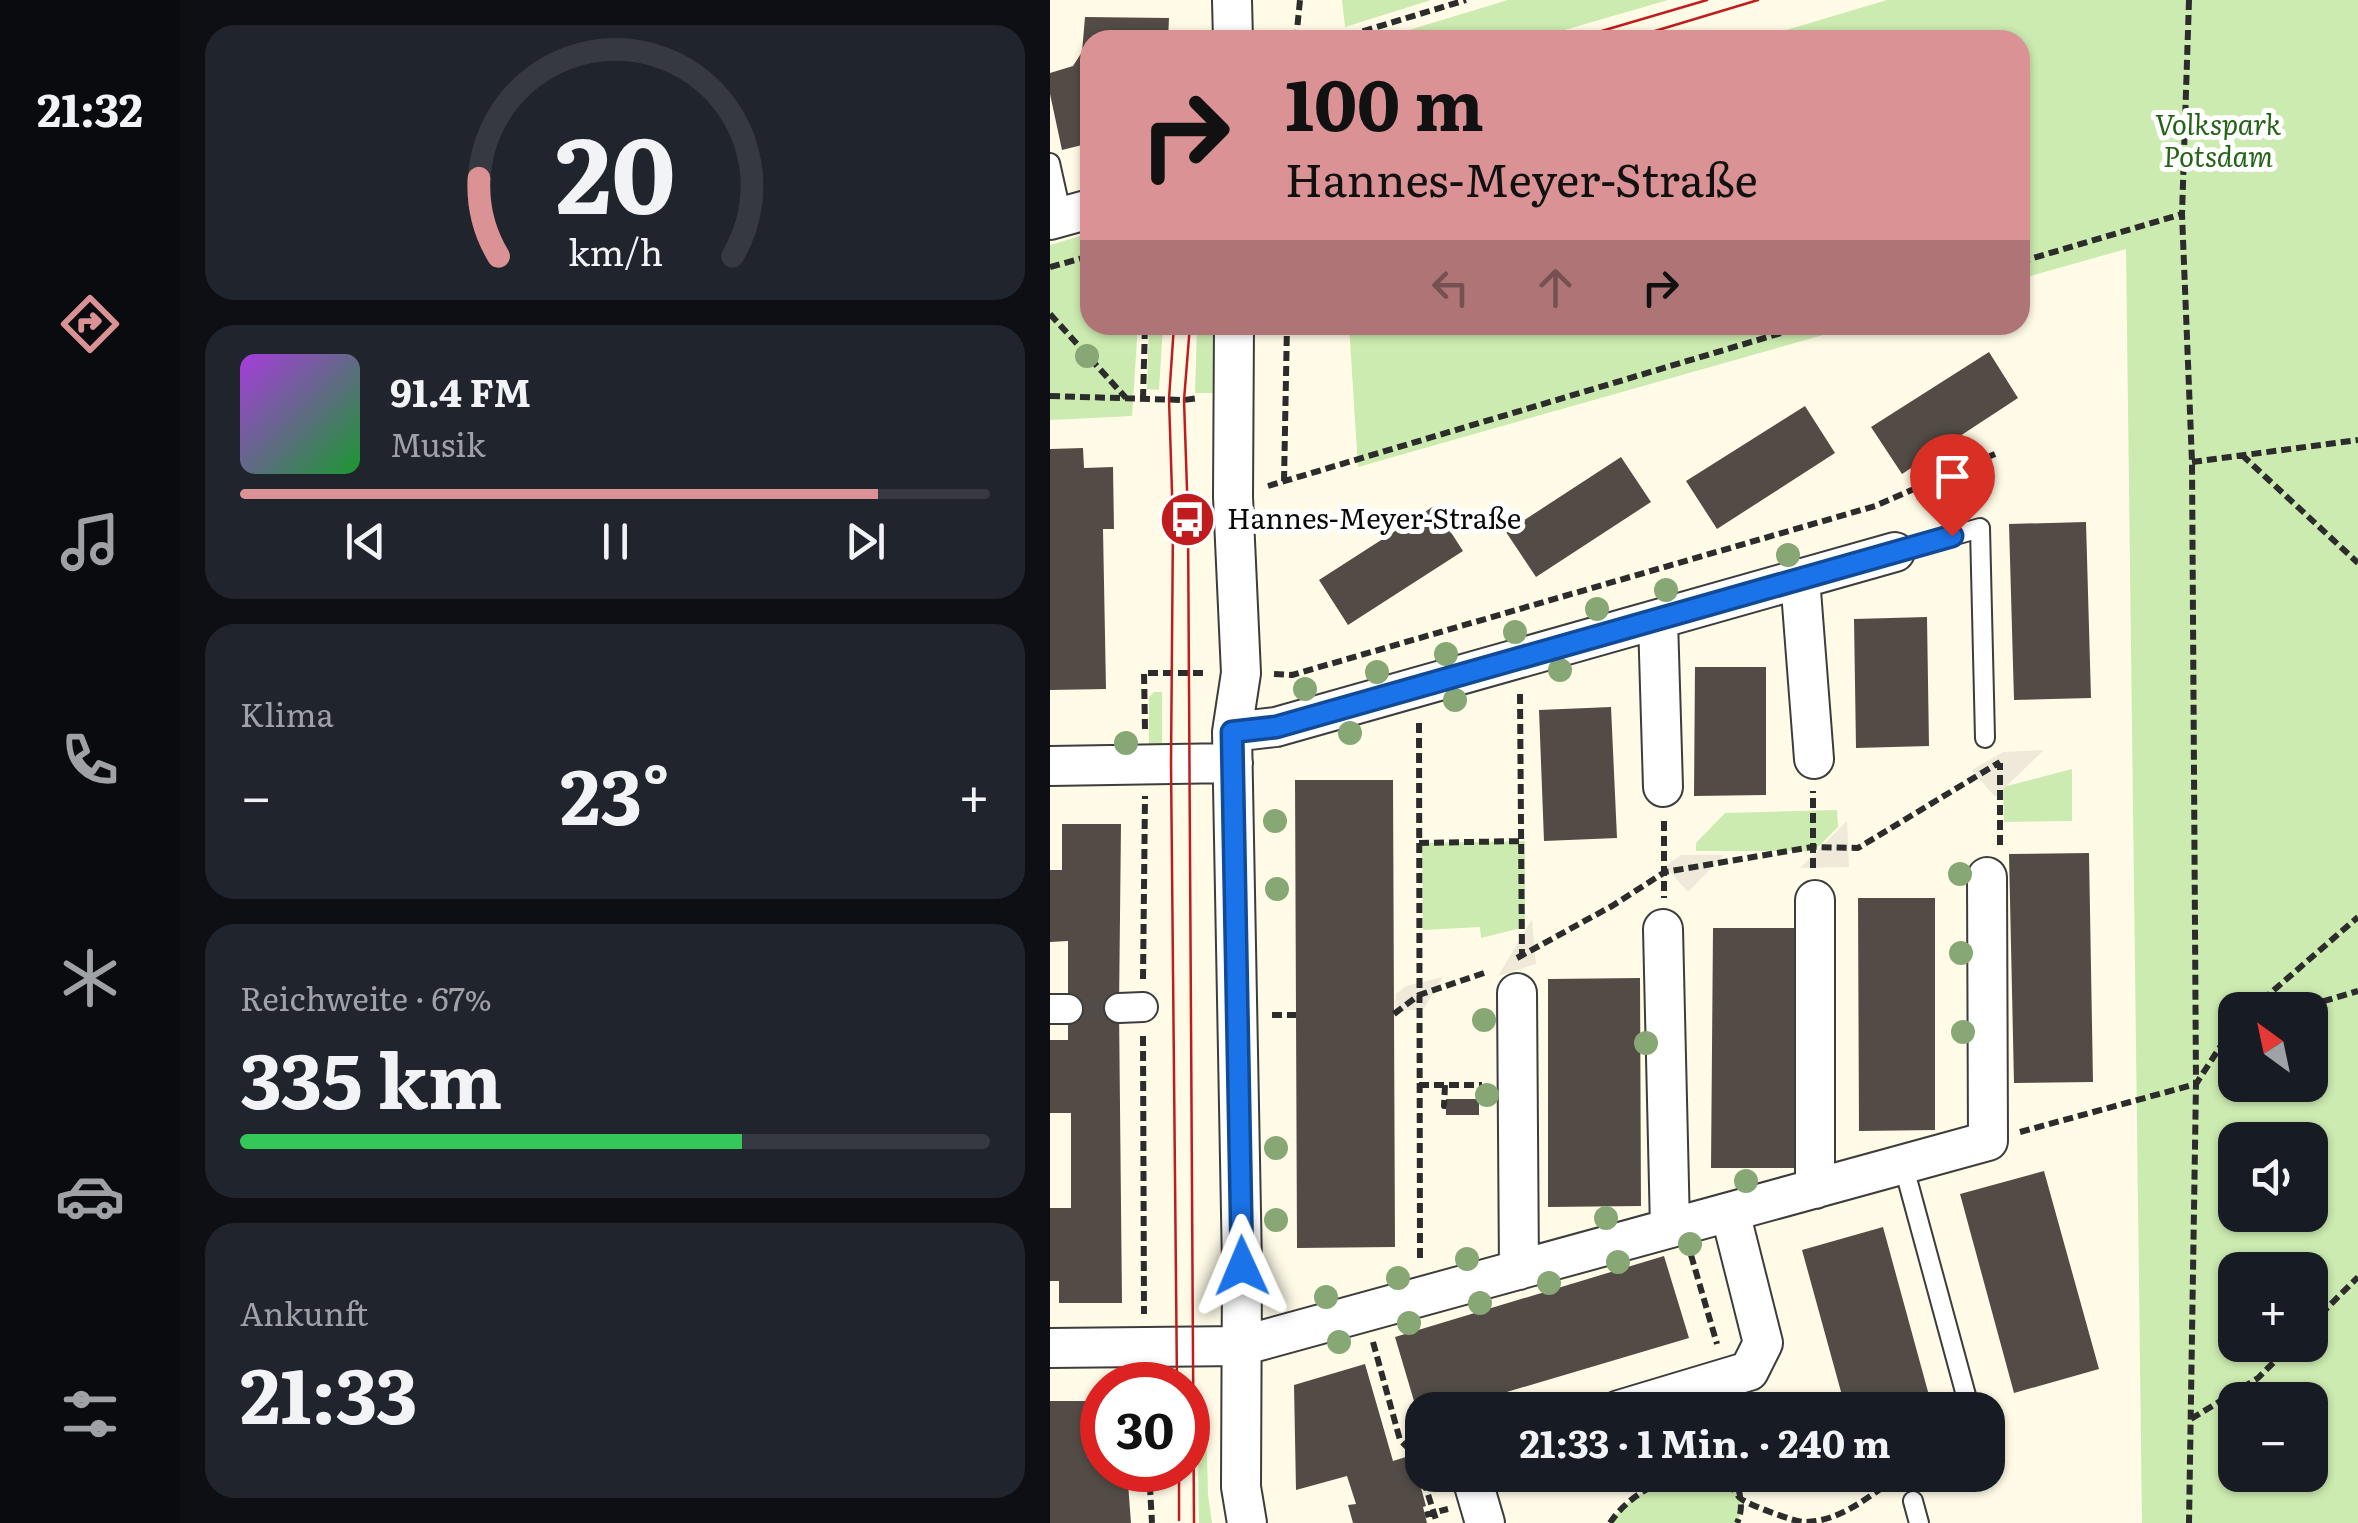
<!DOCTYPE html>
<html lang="de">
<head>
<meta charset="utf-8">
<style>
  :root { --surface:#171b24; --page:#20242c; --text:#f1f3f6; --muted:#9ea1a6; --line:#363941; --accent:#db9294 }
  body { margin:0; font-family:Literata,serif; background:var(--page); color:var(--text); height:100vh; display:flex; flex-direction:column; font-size:38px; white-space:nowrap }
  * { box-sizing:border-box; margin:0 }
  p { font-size:32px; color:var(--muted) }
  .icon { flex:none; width:55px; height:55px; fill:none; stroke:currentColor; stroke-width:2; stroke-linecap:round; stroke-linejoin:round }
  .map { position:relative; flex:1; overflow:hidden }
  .panel { display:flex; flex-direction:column; gap:25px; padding:25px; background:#0d0f14; width:870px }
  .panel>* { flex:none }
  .hud { position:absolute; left:30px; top:30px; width:950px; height:305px; border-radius:30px; box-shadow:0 2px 8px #0004; background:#db9294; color:#111; overflow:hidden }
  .needle { width:65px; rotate:327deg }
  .buttons { position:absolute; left:1168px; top:992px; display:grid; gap:20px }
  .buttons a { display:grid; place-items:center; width:110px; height:110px; border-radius:20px; background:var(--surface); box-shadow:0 2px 8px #0004; font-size:50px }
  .speed { position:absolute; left:30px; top:1362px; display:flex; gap:20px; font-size:50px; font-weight:700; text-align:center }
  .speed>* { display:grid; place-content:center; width:130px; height:130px; border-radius:50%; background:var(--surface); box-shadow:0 2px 8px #0004; line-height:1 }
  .speed .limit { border:15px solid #d22; background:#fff; color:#111 }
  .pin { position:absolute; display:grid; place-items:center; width:85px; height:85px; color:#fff; margin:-102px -42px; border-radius:50% 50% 50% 0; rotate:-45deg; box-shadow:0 0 10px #0007 }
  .pin .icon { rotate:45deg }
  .me { position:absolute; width:110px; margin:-55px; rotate:359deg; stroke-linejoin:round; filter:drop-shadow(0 0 8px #0008) }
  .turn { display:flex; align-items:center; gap:35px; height:210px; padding:0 40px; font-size:45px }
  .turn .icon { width:130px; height:130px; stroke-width:2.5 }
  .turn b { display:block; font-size:70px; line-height:85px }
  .lanes { display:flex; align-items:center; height:95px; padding:0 40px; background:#0003; justify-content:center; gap:50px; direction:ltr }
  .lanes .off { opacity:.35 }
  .big { font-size:75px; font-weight:700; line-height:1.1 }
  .panel .widget { flex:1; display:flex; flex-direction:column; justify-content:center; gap:15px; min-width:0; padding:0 35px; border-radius:30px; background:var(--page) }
  .panel .dial { align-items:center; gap:0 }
  .dial svg { height:260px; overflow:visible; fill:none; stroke:var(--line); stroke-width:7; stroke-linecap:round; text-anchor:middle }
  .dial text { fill:var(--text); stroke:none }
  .song { display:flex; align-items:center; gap:30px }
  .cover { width:120px; height:120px; border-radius:15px; background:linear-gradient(135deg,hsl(280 70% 55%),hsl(130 70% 35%)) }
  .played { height:10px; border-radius:5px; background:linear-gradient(90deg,var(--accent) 85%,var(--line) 85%) }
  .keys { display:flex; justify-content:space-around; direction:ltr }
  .heat { display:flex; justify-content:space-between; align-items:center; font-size:55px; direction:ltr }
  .charge { height:15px; border-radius:8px; background:linear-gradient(90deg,#34c759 67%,var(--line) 0) }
  .trip { position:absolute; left:355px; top:1392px; width:600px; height:100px; border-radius:30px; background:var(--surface); box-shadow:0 2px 8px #0004; font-weight:700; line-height:100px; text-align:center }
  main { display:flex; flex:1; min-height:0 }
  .menu { display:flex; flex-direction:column; width:180px; justify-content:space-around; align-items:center; background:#090b0e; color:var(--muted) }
  .menu .icon { width:70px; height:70px }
  .menu .selected { color:var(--accent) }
  .menu b { font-size:45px; color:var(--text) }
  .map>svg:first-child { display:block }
</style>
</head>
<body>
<main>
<nav class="menu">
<b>21:32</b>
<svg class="icon selected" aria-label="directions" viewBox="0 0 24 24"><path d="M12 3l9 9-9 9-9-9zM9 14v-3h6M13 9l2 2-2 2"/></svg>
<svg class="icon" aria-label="music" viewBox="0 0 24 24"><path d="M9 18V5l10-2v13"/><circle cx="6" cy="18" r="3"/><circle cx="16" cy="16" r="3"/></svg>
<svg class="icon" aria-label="phone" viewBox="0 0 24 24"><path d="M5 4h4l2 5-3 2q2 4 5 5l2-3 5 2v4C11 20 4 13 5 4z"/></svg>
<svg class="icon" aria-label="climate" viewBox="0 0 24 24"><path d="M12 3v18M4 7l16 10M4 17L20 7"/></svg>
<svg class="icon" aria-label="car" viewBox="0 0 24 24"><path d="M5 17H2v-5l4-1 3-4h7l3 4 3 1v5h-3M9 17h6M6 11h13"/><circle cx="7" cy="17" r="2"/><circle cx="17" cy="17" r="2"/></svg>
<svg class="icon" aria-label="filters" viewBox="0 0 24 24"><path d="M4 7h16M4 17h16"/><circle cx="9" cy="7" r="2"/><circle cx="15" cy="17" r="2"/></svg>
</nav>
<section class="panel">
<div class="widget dial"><svg viewBox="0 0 100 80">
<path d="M14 69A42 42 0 1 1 86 69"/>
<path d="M14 69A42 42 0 0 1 8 45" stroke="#db9294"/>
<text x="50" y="56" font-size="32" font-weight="700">20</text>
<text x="50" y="72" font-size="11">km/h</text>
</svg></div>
<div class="widget">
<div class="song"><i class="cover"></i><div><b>91.4 FM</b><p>Musik</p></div></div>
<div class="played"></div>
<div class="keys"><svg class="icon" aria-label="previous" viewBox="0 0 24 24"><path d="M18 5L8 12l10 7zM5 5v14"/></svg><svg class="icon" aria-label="pause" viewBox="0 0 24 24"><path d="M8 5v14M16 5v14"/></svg><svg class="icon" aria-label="next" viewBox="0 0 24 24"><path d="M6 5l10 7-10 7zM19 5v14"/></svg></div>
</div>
<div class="widget"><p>Klima</p>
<div class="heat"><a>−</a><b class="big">23°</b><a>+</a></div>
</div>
<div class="widget"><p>Reichweite · 67%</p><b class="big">335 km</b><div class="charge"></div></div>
<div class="widget"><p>Ankunft</p><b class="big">21:33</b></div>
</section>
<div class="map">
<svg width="1308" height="1523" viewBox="0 0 1308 1523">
  <rect width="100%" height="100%" fill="#fffbe7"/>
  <path fill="#ccebb0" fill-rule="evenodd" d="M292 0H381L295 27Z
    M458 0H618L480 40H326Z
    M837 0H1308V1523H1092L1076 249 970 279V40H703ZM1185 1010H1260V1085H1185ZM1185 1140H1260V1215H1185ZM1185 1270H1260V1345H1185ZM1185 1400H1260V1475H1185Z
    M40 233V325H88L82 416 0 420V245Z
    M99 325H113L109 390 97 389Z
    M147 325H164L165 393H145Z
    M299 325H808L308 467Z
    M104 692H112V745H99V697Z
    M1022 769V821L954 822 953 787Z
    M787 810 788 827 764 851H646V843L675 813Z
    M475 841V927L431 938 430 927 373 930 372 843Z
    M147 1396 156 1417 158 1495 162 1523H149Z
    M639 1476C668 1478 705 1484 687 1523H560C578 1496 608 1482 639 1476Z"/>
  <path fill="#eee9d8" d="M994 750 945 797 922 770 953 752Z
    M797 821 799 867 750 868Z
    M631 855H674L638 892 615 866Z
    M482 919 486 964 448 976Z
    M393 977 373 1010H345L346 994 356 986Z"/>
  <path fill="#534c46" d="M35 17 119 18 118 40H40V143L12 150 0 94V73L23 66 32 52Z
    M939 352 968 398 852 474 821 427Z
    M755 406 785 453 667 529 636 481Z
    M33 448 34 468 63 467 64 529H53L56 689 0 690V449Z
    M571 457 601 502 486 577 456 532Z
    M384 506 413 551 298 625 269 580Z
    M1036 522 1041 698 964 700 959 524Z
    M877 617 879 746 806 748 804 619Z
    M645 667H716V795L644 796Z
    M561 707 567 838 494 841 489 710Z
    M245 780H343L345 1247 247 1248Z
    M12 824H71L69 1008 72 1303H9V1281H0V1208H21V1113H0V1040H18V941L0 942V870H12Z
    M1039 853 1043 1082 964 1083 959 854Z
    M808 898H885V1130L809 1131Z
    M663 928H753L752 1168H661Z
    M590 978 591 1206 498 1207V979Z
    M396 1099H429V1115H396Z
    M994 1171 1049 1369 964 1393 910 1194Z
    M833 1227 845 1271 883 1410H796L752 1250Z
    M614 1256 639 1338 396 1410H372V1417L369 1418 345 1337Z
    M315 1364 343 1461 362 1455 376 1506 373 1507 377 1523H303L298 1505 306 1504 297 1476 246 1490 244 1385Z
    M0 1401H52V1470H77L81 1523H0Z"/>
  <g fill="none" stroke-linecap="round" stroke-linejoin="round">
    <defs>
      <path id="service" d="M0 163 12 217
        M845 552 930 528 935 738
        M853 1164 920 1410
        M863 1501 869 1523"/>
      <path id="pedestrian" d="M69 1008 93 1007
        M0 1009H18"/>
      <path id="minor" d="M182 0 183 40
        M0 220 40 209
        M184 325 183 497 191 673 182 732 192 1266 191 1487 197 1523
        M750 578 764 759
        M608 620 613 787
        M182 732 226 727 845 552
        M0 766 183 763
        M765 900V1189
        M613 929 620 1228
        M467 993 469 1270
        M0 1348 191 1346 938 1141 937 877
        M569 1410 699 1371 713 1343 680 1212
        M421 1475 435 1523"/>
    </defs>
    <use href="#service" stroke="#3d3d3d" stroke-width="22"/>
    <use href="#pedestrian" stroke="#3d3d3d" stroke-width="32"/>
    <use href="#minor" stroke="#3d3d3d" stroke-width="42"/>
    <path stroke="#2c2c2c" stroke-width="6" stroke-dasharray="10 5" stroke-linecap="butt" d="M1139 0 1132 214 1142 462 1146 1084 1139 1523
      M246 40 250 0
      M284 40 416 0
      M970 262 1132 214
      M0 267 40 256
      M0 314 76 398
      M0 396 134 400 149 398
      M93 399 95 325
      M1192 455 1308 563
      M1142 462 1308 440
      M234 481 237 325
      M218 486 758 325
      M224 674 242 675 825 506 945 454
      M470 694 472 957
      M369 723 370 1261
      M95 729 94 673H156
      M614 821V898
      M369 843 471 841
      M950 845V763
      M763 868V791
      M467 958 562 906 615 872 762 847 808 848 950 762
      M93 979 95 796
      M1201 1010 1308 917
      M1244 1010 1308 991
      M344 1014 369 995 437 972
      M222 1015H246
      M93 1036 94 1314
      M369 1085H432
      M395 1085 394 1106H396
      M970 1132 1146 1084 1185 1024
      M641 1255 667 1344
      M1260 1325 1308 1277
      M323 1342 350 1440 366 1456 387 1523
      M1141 1419 1208 1378 1241 1345
      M99 1470 102 1523
      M685 1475C689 1492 695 1506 687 1523
      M375 1515 398 1509
      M560 1523C582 1489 635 1463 674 1482 683 1486 684 1491 690 1498 696 1504 745 1522 754 1522 791 1522 820 1495 849 1476"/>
    <use href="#service" stroke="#fff" stroke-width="18"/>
    <use href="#pedestrian" stroke="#fff" stroke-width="28"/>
    <use href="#minor" stroke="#fff" stroke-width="38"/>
    <path stroke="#c11c1d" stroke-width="2.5" d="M521 40 657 0
      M575 40 708 0
      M124 325 119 399 123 523 121 763 127 1385
      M140 325 134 400 138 519 144 1523
      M129 1470V1520"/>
  </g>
  <g fill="#87a875">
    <circle cx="37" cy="356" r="12"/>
    <circle cx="738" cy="555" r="12"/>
    <circle cx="616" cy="590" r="12"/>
    <circle cx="547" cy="609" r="12"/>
    <circle cx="465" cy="632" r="12"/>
    <circle cx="396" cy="654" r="12"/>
    <circle cx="510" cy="670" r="12"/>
    <circle cx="327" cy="672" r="12"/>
    <circle cx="255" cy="689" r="12"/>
    <circle cx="405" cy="700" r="12"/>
    <circle cx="300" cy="733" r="12"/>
    <circle cx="76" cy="743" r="12"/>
    <circle cx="225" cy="821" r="12"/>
    <circle cx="910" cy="874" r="12"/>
    <circle cx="227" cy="889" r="12"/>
    <circle cx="911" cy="953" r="12"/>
    <circle cx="434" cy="1020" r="12"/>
    <circle cx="913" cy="1032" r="12"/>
    <circle cx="596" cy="1043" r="12"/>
    <circle cx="437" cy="1095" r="12"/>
    <circle cx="226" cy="1148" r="12"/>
    <circle cx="696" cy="1181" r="12"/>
    <circle cx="556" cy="1218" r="12"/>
    <circle cx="226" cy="1220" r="12"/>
    <circle cx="640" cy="1244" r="12"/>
    <circle cx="417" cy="1259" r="12"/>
    <circle cx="568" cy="1262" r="12"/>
    <circle cx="348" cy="1278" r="12"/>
    <circle cx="499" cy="1283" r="12"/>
    <circle cx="276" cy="1297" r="12"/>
    <circle cx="430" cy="1303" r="12"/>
    <circle cx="359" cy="1323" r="12"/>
    <circle cx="289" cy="1342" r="12"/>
  </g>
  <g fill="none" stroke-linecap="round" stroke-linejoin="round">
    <defs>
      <path id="route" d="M192 1266 182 732 226 727 902 536"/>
    </defs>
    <use href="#route" stroke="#114b97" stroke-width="25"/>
    <use href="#route" stroke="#1a73e8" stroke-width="18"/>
  </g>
  <defs>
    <symbol id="bus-disc" viewBox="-11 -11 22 22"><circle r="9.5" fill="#c11c1d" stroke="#fff"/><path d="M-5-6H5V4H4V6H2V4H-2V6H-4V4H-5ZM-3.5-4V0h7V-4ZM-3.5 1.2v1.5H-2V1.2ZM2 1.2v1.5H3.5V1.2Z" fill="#fff"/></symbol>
  </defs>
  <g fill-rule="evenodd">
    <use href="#bus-disc" x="106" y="488" width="63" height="63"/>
  </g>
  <g text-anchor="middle" stroke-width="10" stroke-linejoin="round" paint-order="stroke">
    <g font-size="28" font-style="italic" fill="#256418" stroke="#fff">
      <text x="1168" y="135">Volkspark<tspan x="1168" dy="32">Potsdam</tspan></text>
    </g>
    <g font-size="28" fill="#0a0a0a" stroke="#fff" text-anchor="start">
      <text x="177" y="529">Hannes-Meyer-Straße</text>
    </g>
  </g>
</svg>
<div class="buttons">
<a><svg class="needle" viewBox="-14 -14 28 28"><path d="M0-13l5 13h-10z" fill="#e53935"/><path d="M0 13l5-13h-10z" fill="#9ea1a6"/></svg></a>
<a><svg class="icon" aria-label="sound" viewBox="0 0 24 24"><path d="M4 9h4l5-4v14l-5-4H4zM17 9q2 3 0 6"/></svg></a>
<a>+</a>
<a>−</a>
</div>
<div class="speed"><div class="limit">30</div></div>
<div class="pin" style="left:902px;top:536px;background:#d93025"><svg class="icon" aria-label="arrive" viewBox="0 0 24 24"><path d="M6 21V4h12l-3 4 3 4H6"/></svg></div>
<svg class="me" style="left:192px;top:1266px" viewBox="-20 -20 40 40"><path d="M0-17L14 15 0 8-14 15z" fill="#1a73e8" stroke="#fff" stroke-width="4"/></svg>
<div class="trip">21:33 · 1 Min. · 240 m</div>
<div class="hud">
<div class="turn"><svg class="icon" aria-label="right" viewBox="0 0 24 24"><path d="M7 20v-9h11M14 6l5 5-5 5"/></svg><div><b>100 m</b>Hannes-Meyer-Straße</div></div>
<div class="lanes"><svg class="icon off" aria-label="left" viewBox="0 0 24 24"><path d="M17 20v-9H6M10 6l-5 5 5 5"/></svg><svg class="icon off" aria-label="ahead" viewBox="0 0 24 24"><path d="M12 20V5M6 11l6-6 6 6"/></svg><svg class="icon" aria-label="right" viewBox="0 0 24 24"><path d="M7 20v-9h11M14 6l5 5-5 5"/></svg></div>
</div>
</div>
</main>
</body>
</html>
